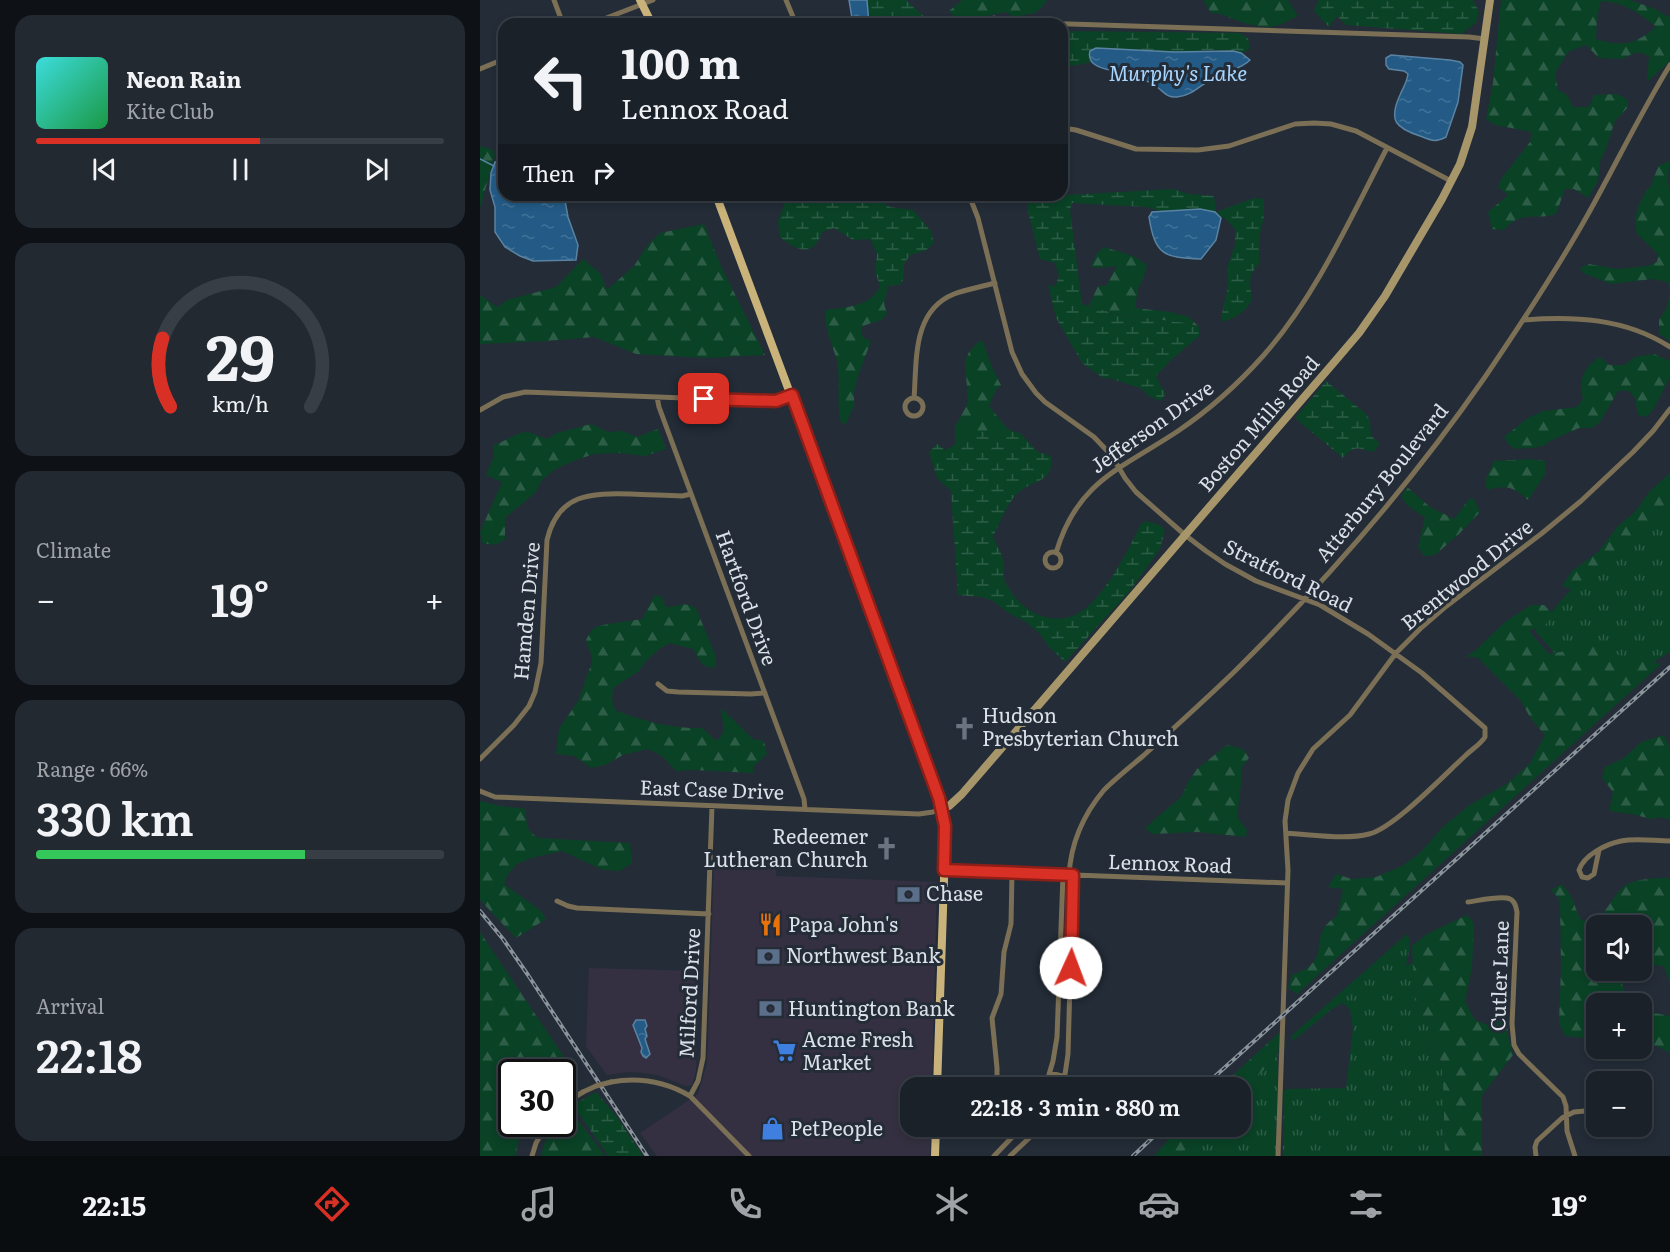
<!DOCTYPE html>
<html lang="en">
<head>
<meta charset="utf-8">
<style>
  :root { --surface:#1a2129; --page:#232931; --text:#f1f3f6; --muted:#9fa3a8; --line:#383e46; --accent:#d93025 }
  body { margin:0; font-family:Literata,serif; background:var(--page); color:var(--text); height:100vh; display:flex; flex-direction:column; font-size:22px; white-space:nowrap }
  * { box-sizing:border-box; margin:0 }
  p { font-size:20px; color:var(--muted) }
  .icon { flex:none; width:33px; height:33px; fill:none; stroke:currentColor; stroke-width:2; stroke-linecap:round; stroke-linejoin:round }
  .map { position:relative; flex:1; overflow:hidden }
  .details { display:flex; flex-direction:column; gap:15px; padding:15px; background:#0e1217; width:480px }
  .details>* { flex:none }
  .banner { position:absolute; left:18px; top:18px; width:570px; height:183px; border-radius:18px; box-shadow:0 3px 9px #0003,0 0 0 2px var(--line); background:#1a2129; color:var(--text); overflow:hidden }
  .buttons { position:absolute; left:1106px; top:915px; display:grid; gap:12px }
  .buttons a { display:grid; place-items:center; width:66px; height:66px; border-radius:12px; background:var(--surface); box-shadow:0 3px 9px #0003,0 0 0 2px var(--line); font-size:30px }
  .speed { position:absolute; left:18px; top:1059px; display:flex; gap:12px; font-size:30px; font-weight:700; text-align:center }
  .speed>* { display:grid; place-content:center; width:78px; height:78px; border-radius:50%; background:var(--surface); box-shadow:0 3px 9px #0003,0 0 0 2px var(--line); line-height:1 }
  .speed .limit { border:3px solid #111; border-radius:9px; background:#fff; color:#111 }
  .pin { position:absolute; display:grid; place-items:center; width:51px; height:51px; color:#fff; margin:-26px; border-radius:12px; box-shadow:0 3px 9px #0006 }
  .me { position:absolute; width:66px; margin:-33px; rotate:2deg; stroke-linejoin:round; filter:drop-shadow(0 0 4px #0008) }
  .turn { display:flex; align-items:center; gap:21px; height:126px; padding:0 24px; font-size:27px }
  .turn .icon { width:78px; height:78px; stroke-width:2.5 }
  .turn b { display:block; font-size:42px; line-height:51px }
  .then { display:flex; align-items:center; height:57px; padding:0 24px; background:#0003; gap:12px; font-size:22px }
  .big { font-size:45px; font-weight:600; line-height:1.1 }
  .details .tile { flex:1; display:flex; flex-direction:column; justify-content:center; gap:9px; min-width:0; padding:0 21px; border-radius:18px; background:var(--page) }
  .details .dial { align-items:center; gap:0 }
  .dial svg { height:156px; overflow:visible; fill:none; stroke:var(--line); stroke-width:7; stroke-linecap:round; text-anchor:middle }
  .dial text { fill:var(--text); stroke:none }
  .song { display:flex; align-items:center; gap:18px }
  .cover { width:72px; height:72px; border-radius:9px; background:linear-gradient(135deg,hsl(180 70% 55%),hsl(140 70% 35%)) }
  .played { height:6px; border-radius:3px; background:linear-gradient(90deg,var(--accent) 55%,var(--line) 55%) }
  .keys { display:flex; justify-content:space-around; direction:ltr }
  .heat { display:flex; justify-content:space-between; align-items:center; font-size:33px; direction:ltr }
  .charge { height:9px; border-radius:4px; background:linear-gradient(90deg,#34c759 66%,var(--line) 0) }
  .trip { position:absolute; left:420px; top:1077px; width:351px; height:60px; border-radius:18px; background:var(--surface); box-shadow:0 3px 9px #0003,0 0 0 2px var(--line); font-weight:600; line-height:60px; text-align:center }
  .tab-bar { display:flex; height:96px; justify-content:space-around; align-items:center; background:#0a0d10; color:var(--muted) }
  .tab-bar .icon { width:42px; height:42px }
  .tab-bar .on { color:var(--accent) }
  .tab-bar b { font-size:27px; color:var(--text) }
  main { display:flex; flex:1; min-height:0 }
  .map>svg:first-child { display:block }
</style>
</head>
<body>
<main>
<section class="details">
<div class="tile">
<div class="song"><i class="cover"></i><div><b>Neon Rain</b><p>Kite Club</p></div></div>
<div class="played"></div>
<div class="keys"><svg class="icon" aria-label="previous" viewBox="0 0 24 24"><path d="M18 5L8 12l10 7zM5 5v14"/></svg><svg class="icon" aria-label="pause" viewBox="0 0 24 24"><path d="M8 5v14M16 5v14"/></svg><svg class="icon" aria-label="next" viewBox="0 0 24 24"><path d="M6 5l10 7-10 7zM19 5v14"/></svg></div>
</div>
<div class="tile dial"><svg viewBox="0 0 100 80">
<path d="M14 69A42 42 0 1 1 86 69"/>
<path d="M14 69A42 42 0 0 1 10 34" stroke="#d93025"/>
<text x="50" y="56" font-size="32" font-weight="700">29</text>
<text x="50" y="72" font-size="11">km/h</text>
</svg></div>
<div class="tile"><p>Climate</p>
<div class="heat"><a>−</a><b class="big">19°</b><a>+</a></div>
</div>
<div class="tile"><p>Range · 66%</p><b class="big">330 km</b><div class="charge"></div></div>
<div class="tile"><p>Arrival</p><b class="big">22:18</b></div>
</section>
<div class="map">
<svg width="1190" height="1156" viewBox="0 0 1190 1156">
  <defs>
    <pattern id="grass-tufts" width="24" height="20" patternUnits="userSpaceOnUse" patternTransform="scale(1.5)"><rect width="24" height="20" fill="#0a4226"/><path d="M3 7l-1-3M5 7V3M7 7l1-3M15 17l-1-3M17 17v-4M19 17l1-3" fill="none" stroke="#2d5d46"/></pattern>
    <pattern id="forest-firs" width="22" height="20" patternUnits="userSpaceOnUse" patternTransform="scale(1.5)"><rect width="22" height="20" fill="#0a4226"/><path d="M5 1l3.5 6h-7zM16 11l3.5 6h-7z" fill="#2d5d46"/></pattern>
    <pattern id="wetland-marsh" width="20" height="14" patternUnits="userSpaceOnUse" patternTransform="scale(1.5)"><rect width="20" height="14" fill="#0a4226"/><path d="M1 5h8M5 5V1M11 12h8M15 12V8" fill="none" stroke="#2d5d46"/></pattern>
    <pattern id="water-ripples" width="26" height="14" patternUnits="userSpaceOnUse" patternTransform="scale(1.5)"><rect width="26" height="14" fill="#235b86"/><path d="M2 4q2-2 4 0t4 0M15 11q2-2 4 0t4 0" fill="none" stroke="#427297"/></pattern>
  </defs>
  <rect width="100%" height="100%" fill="#232c37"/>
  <path fill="#343041" d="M234 861 296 862V876L457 882 452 1087 430 1088V1126L451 1127 450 1156H177L160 1133 218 1094 227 1064Z
    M109 968 221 971 219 983 216 1071 212 1085 206 1086 177 1075 164 1073 148 1072 127 1075 106 1046Z"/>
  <path fill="url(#grass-tufts)" d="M1190 499V652L1149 677 1117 701 1055 631 1099 580 1168 521Z
    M927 934C933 944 928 955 926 965L933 963 935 1002 951 1032 960 1057 963 1078 965 1156H803L804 1091 807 1089 866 1088 873 1028 870 1010 863 1003 852 1009 813 1041 811 1036Z
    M798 1055 796 1156H699L728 1127 760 1126 761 1093Z"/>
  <path fill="url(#forest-firs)" fill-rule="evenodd" d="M482 0H567L563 6 555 13 534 17 525 12 488 20 475 18 469 11Z
    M723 0H808L818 16C811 19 803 24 796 26 784 29 765 24 754 19 744 16 742 13 731 13Z
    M1021 0H1150L1175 9 1190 18V61L1167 82 1169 56 1157 52 1142 59 1119 58 1106 45 1088 52 1075 73 1078 90 1087 95 1093 107H1109L1114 95 1137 94 1148 100V107L1135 121 1125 151 1120 162 1118 181 1108 198 1094 189H1085L1076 214C1055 221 1043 209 1024 230L1012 229 1008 212 1028 195 1018 187 1021 179 1050 142 1052 132 1015 125 1006 119 1013 83ZM1121 1C1143 2 1160 13 1176 27 1155 45 1142 47 1116 39L1117 16Z
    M0 146 13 150 15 155 0 208Z
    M1190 161 1187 180 1190 191V341L1179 334V320L1186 309 1190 294 1188 282 1172 279 1131 284 1103 273 1100 268 1109 264 1137 269 1168 266 1177 262 1178 254 1157 234 1155 223 1157 209 1166 191 1171 186 1178 166Z
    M224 224 240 264 285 355 227 358 156 354 114 337 68 341 0 344V295L17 307 27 300 76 287 103 259 120 273 127 290 154 266 167 246 180 233Z
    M624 247 653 256 667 265 664 276 658 289 655 308 690 312 709 317 719 327 706 323 639 315 609 306 618 286H626L637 266 622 268 611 267 617 253Z
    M400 286H408L404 304 407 313C402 324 391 321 382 327L381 333 384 338 391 341 378 376 374 392V405L366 424 361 423C356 403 361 382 357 361 353 345 343 327 346 310 366 307 391 307 400 286Z
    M503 341C507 354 514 374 521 385L516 390 509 406 526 427 533 432 521 429 475 446V427L488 403 485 361 489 352 498 342Z
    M1174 354 1190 361V377L1174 408 1167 417 1158 415 1155 398 1149 391H1138L1120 422 1112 428H1099L1070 441 1063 446 1052 448 1035 449 1029 445 1024 437 1048 418 1063 411 1097 407 1103 399C1098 381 1103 367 1120 357L1129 365H1145L1155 357Z
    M111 424 128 432 142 431 157 437 178 429 186 449 165 456 140 453 114 454 93 461 74 470 61 481 56 492 25 518V539L16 545 2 543 0 532 22 482 6 475 14 457 13 446 40 433 48 432 67 439 77 433Z
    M1049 459 1065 461 1066 473 1048 500C1033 486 1026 485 1007 490L1005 481 1014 461Z
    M1190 473V499L1168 521 1163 531 1141 548 1116 571 1100 592 1082 586 1092 571 1118 552 1138 526 1155 512 1169 492Z
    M927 487 950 507 974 519 990 498 994 499 1000 512 979 534 955 555 944 556 938 547 945 518 927 505 921 496Z
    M175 595 182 597 186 607C200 607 203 601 216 608L236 657V666C224 672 218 658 213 649L190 643 179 649 166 661 159 671 133 688 132 699 135 710C162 721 193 729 222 728L237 741 244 731 241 708 273 739 284 741 287 754 273 767V773L213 770 196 771 182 756 168 749 143 755 125 765 111 768 94 756 76 754 79 729 98 701 112 662C112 654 108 648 106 640 108 636 111 631 114 628 120 624 152 621 162 619Z
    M1051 605H1064L1074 615 1065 625 1049 631 1069 654 1091 650 1113 644 1143 657 1160 659 1181 664 817 994 808 988 812 975C818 972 826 970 830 966 847 949 830 933 857 916L863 889 848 887 856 874 872 879 896 877 922 866 940 853 961 829 988 806 1028 783 1050 763 1065 735 1051 719 1041 701 997 657H986L997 649 1025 622Z
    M1184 735 1190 749V820L1181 817 1172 819 1151 814 1129 811 1133 792 1122 778 1125 767 1144 758 1161 742Z
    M747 745 763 749 769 758 761 768V784L757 817 767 830 766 837 717 832 672 834 665 828 702 796 707 784 717 769Z
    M0 801 21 806 46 809C46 822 46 832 59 838L150 843 152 863 140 871 123 870 82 851 51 858 37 864 28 874 24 884 61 911 66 919 36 938 0 900Z
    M1190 878V984L1184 966 1161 964V926H1116V970L1138 971 1147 999 1155 1003 1116 1004V1039L1085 1036 1079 1023 1081 968 1080 900 1071 890 1082 884 1091 896 1100 919 1115 923C1125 913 1131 900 1141 889 1151 878 1176 878 1190 878Z
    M987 915 994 923 992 968 985 1001 995 1020 1011 1026 1027 1018 1028 1035 1033 1055 1002 1095V1156H965L963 1078 960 1057 951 1032 935 1002 932 946 947 934Z
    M0 932 92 1069 83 1074 82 1072H32V1124H45L37 1147 36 1156H0Z
    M1161 1007 1174 1013 1190 1016V1053L1177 1046 1161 1044Z
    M800 1032 798 1055 761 1093 760 1088H739Z
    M84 1112 94 1115 125 1156H61C64 1145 67 1133 74 1124H82Z
    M700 1127H728L699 1156H674Z"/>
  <path fill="url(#wetland-marsh)" d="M387 0H426L452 24H389Z
    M838 0H993L999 12 996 23 981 34 866 25 857 16 849 27 834 11Z
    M582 31 760 33 768 38 770 49 761 53 753 51 735 50 694 52 616 48 609 56 611 62 582 68Z
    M693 189 709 194 734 196 736 212 774 198 784 199V216L780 234 779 264 771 274 770 284 772 300C764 313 757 317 743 322L741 318 748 287V265L755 245V229L744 217 741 218 735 212 720 209 682 212 667 207 592 203 590 210 602 304 639 315 706 323 719 327V336L691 360 676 376 681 387 686 393 681 401 670 397 660 388 632 379 623 378 602 363 576 318 568 284 575 287 579 276 575 263 560 259 548 212 547 195H582V193L587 195Z
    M299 195H392L410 207 433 210 451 231 454 243 445 251 430 255 424 264 423 280 420 285 400 286 395 271 397 254 390 239 373 240 354 228 342 232C334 258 316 251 300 237L298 222 304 205Z
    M846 381 885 413 890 420 891 436 900 443 894 452C878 449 875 444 863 458L815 418Z
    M522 429 540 433 558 452 571 456C575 485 550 479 536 495 529 501 517 528 513 537 516 545 523 555 524 563 525 573 521 576 527 586 537 602 551 615 570 618 579 619 588 619 597 614 622 602 649 549 661 524L666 521 680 525 685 530 680 549 649 592 585 662 569 647 560 634 546 622 530 614 513 601 502 597 478 595 471 491 457 478 449 452 457 444 465 450C473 447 475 444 482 439 492 432 509 431 522 429Z
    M116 1092 137 1117 163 1156H128L93 1105Z"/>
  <path fill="url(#water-ripples)" stroke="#5a83a3" stroke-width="1.5" d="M369 0H387L389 24H373Z
    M616 48 694 52 753 51 761 53 770 60C762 69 744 72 733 78 721 85 711 96 697 97 687 98 684 92 677 87 673 83 666 81 661 79 656 77 652 75 648 74 635 70 605 70 610 51Z
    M911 55 970 60 980 62 983 65 978 102 966 137C955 143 951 140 940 136 916 128 908 121 920 95 923 88 927 82 928 74L924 71 909 69 906 65V58Z
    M15 162H24V195H84L88 217 98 245 96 260 53 261 40 256 25 247 15 232V207L10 190 11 173Z
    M720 209 735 212 741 218 736 240 721 259C684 258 675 255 669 217L672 212Z
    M156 1020H165L167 1026 165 1029 167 1036 165 1039 170 1054 166 1058 163 1056 161 1052 162 1048 153 1025Z"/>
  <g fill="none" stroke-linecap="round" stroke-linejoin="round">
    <path stroke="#5a83a3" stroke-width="1.5" d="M0 159 14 166"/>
    <path stroke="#7b6f55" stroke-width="5" d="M74 0 83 24
      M306 0 316 24
      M514 18 518 20 531 22 989 37 1005 39
      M111 24 173 0
      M0 69 24 59
      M582 128 596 130 656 149 718 150 749 146 815 124 834 123 851 124 876 131 971 181
      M489 195 498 218 532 352 542 374 556 393 565 402 614 437 632 456 645 478 656 492 705 535 726 551 745 564 776 581 840 605 888 634 942 673 1005 728V737C1000 745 992 749 985 756 964 775 914 828 889 834 867 840 830 835 806 833
      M1043 320C1094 316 1145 318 1190 347
      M177 397 179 407 324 799 325 809
      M434 398C437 360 432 311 474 294 487 289 501 287 515 283
      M425 407a9 9 0 1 1 18 0a9 9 0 1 1-18 0Z
      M0 410 23 397 45 392 287 401 301 399 312 395
      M565 560a8 8 0 1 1 16 0a8 8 0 1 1-16 0Z
      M576 553C597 481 641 469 698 431 729 410 758 384 783 356 836 296 870 219 907 148
      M178 684 187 691 198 692 271 694 285 693
      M0 759 34 725 49 706 55 692 61 663 67 540C78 493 111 493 151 494 168 495 185 495 202 496L211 494
      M0 791 15 797 439 814 453 812 462 808
      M232 806 223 1058 218 1081 210 1096 269 1156
      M1119 850 1114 874 1108 878 1102 877 1099 870C1104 855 1126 844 1141 841 1156 838 1175 841 1190 841
      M464 870 807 883
      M589 875C591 842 603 815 624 790 636 778 650 767 663 756 694 728 725 700 755 671 845 582 933 481 1005 377 1041 324 1076 271 1107 216 1135 166 1160 114 1190 65
      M77 901 88 906 97 908 229 914
      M988 902C997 901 1022 895 1030 899 1035 901 1036 907 1037 912L1032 1024 1034 1045 1039 1054 1083 1097 1086 1106 1087 1131 1095 1156
      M570 1073 586 1077
      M131 1082C159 1077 186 1082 210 1096
      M517 1088V1068L512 1018 521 994 524 952 531 924 532 873
      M565 1088 573 1061 577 1037 583 875
      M583 1088 588 1054 593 875
      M82 1105 103 1092
      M1161 1108H1165
      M489 1136 498 1126
      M52 1156 56 1143 67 1124
      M514 1156 543 1126
      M530 1156 562 1126
      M798 1156 808 870 805 821 808 800 818 773 833 749 870 715 916 653 942 627 964 608 1061 534 1101 501 1153 452 1173 431 1190 409
      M1056 1156 1055 1147 1057 1141 1082 1118 1094 1112 1116 1110"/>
    <path stroke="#a8966b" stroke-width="8" d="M462 808 469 806 482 794 856 360 879 333 905 296 962 199 980 164 992 127 1010 0"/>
    <path stroke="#cab37b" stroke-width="8" d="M160 0 172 24
      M236 195 433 723 462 808 465 826V850L457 1088
      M455 1156 456 1126"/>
    <defs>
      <path id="rail" d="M0 911 23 939 48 975 167 1156
        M722 1088 1190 667
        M653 1156 685 1126"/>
    </defs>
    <use href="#rail" stroke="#8b939b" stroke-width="4"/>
    <use href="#rail" stroke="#232c37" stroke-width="1.5" stroke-dasharray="4.5" stroke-linecap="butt"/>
    <path stroke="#7b6f55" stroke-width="5" d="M103 1092 116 1086 131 1082"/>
  </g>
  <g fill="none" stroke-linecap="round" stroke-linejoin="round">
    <defs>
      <path id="route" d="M224 399 296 401 312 395 459 798 465 826 464 870 593 875 591 968"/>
    </defs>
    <use href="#route" stroke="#8d1f18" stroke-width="15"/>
    <use href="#route" stroke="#d93025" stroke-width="10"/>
  </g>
  <defs>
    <symbol id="church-bare" viewBox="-9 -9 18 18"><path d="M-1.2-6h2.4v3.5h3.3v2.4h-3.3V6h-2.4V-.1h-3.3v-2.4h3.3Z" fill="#6b7280" stroke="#232c37" stroke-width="2.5" paint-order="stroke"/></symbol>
    <symbol id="bank-bare" viewBox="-9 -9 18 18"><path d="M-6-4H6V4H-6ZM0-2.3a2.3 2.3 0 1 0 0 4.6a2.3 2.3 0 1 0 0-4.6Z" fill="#5c6f8a" stroke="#232c37" stroke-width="2.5" paint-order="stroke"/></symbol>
    <symbol id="restaurant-bare" viewBox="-9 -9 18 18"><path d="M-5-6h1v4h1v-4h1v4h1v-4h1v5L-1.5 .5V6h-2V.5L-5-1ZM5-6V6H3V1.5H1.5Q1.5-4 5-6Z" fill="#e8710a" stroke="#232c37" stroke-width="2.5" paint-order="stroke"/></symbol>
    <symbol id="supermarket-bare" viewBox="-9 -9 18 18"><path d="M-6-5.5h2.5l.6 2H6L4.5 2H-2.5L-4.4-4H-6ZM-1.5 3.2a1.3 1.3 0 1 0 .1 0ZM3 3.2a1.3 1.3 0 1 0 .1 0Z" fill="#3f7fe0" stroke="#232c37" stroke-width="2.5" paint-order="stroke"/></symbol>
    <symbol id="shop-bare" viewBox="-9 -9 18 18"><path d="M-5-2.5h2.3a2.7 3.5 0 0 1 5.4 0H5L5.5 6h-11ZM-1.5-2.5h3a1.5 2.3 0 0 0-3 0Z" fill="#3f7fe0" stroke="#232c37" stroke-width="2.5" paint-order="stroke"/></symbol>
  </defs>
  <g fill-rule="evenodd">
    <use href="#church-bare" x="468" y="712" width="33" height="33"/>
    <use href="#church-bare" x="390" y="832" width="33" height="33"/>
    <use href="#bank-bare" x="412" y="878" width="33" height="33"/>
    <use href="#restaurant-bare" x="274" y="908" width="33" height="33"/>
    <use href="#bank-bare" x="272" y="940" width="33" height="33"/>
    <use href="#bank-bare" x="274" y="992" width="33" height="33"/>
    <use href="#supermarket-bare" x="288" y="1034" width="33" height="33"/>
    <use href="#shop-bare" x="276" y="1112" width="33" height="33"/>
  </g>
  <g text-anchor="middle" stroke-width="6" stroke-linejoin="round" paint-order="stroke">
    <g font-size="20" fill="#dbe1e8" stroke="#232c37">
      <text transform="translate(779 424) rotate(-49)" y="7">Boston Mills Road</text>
      <text transform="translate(672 427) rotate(-35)" y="7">Jefferson Drive</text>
      <text transform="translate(902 483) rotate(-51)" y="7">Atterbury Boulevard</text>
      <text transform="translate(987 575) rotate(-39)" y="7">Brentwood Drive</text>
      <text transform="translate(808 576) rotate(26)" y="7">Stratford Road</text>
      <text transform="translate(266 598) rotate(70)" y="7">Hartford Drive</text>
      <text transform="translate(47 611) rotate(-85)" y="7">Hamden Drive</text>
      <text transform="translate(232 790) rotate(2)" y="7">East Case Drive</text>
      <text transform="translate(690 864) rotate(2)" y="7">Lennox Road</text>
      <text transform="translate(1020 976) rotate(-88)" y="7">Cutler Lane</text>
      <text transform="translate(210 993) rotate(-87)" y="7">Milford Drive</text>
    </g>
    <g font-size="20" fill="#dbe1e8" stroke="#232c37" text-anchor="start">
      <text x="502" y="723">Hudson<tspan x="502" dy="23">Presbyterian Church</tspan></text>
      <text x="388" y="844" text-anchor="end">Redeemer<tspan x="388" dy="23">Lutheran Church</tspan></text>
      <text x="446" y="901">Chase</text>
      <text x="308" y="932">Papa John's</text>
      <text x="306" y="963">Northwest Bank</text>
      <text x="308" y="1016">Huntington Bank</text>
      <text x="322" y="1047">Acme Fresh<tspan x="322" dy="23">Market</tspan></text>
      <text x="310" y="1136">PetPeople</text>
    </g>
    <g font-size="21" font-style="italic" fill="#a8d5fd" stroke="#232c37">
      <text x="698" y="81">Murphy's Lake</text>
    </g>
  </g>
</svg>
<div class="buttons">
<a><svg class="icon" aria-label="sound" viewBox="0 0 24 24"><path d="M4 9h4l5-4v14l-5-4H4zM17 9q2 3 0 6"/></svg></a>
<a>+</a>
<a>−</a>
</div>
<div class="speed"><div class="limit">30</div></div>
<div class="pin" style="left:224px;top:399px;background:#d93025"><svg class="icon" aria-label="arrive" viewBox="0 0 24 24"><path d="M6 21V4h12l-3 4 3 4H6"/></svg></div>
<svg class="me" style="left:591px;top:968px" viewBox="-20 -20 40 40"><circle r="19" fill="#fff"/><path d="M0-13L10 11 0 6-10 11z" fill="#d93025"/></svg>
<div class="trip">22:18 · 3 min · 880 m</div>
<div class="banner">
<div class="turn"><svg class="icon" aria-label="left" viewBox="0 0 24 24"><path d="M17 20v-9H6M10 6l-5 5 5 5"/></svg><div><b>100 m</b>Lennox Road</div></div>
<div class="then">Then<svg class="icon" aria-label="right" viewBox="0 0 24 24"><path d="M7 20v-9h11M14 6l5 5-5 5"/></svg></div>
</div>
</div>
</main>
<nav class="tab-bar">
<b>22:15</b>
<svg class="icon on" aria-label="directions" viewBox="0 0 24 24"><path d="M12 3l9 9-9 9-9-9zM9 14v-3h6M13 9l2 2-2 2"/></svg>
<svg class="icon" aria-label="music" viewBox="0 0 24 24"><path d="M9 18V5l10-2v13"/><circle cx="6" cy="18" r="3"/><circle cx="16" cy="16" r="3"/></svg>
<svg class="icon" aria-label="phone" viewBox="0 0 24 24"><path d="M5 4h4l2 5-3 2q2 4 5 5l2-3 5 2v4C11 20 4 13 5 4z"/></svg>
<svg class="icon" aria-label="climate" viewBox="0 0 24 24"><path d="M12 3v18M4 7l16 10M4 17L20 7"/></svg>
<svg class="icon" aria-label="car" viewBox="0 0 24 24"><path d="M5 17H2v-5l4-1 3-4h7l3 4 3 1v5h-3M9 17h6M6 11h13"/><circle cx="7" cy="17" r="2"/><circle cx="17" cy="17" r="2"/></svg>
<svg class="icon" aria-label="filters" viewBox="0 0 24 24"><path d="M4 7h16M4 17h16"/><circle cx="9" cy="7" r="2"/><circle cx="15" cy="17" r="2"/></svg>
<b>19°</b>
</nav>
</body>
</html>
